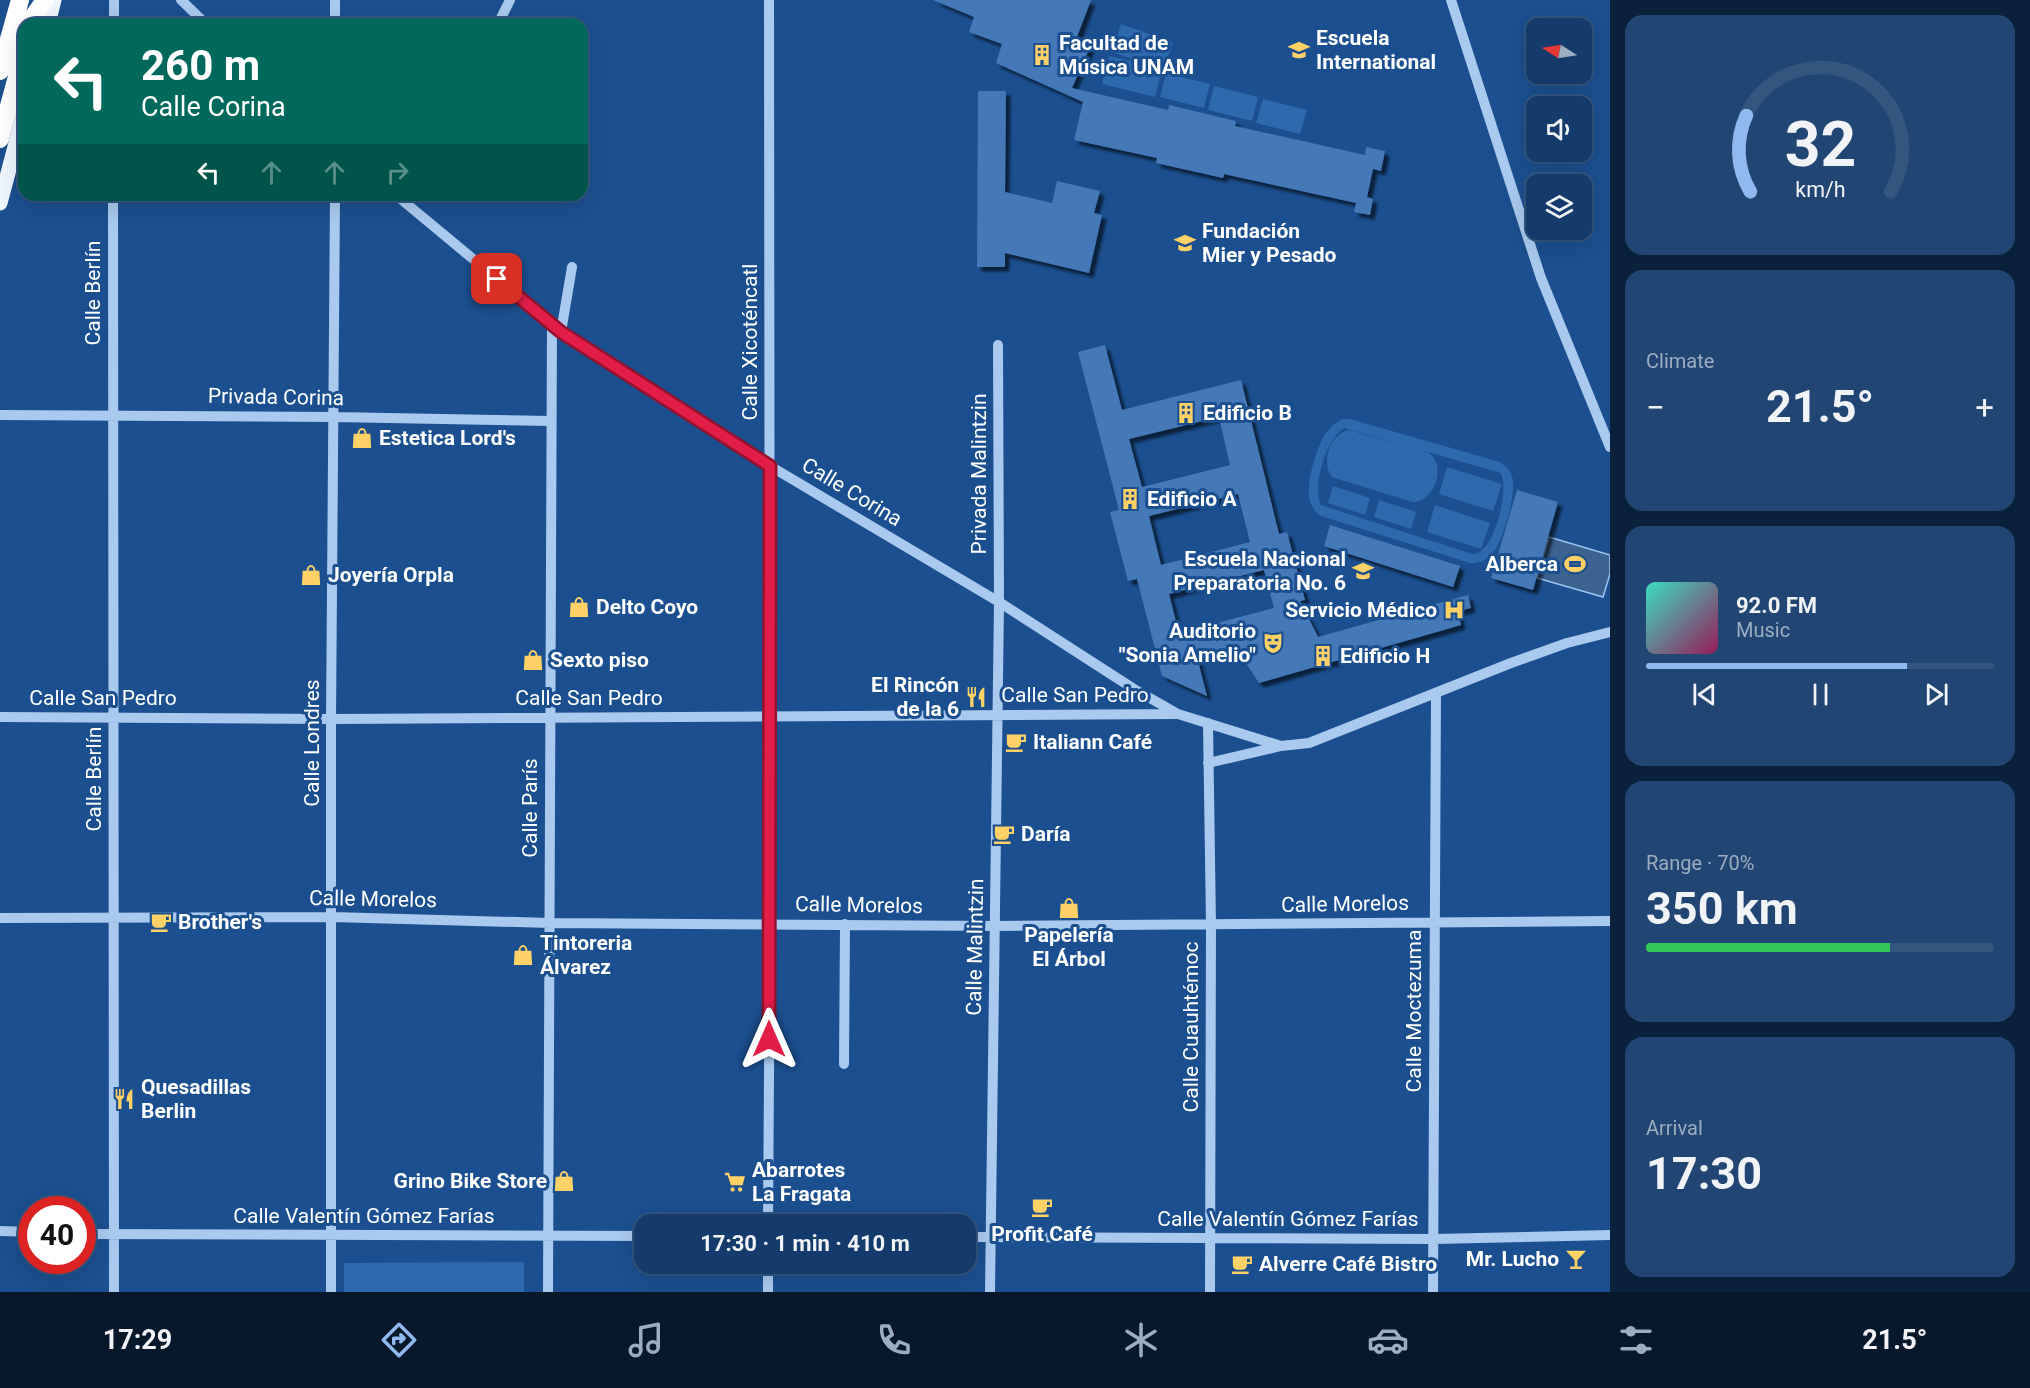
<!DOCTYPE html>
<html lang="en">
<head>
<meta charset="utf-8">
<style>
  :root { --surface:#143b6b; --page:#214673; --text:#f1f3f6; --muted:#9dadc1; --line:#33557e; --accent:#90b9f0 }
  body { margin:0; font-family:Roboto,sans-serif; background:var(--page); color:var(--text); height:100vh; display:flex; flex-direction:column; font-size:22px; white-space:nowrap }
  * { box-sizing:border-box; margin:0 }
  p { font-size:20px; color:var(--muted) }
  .icon { flex:none; width:33px; height:33px; fill:none; stroke:currentColor; stroke-width:2; stroke-linecap:round; stroke-linejoin:round }
  .map { position:relative; flex:1; overflow:hidden }
  .side { display:flex; flex-direction:column; gap:15px; padding:15px; background:#0b203b; width:420px }
  .side>* { flex:none }
  .guide { position:absolute; left:18px; top:18px; width:570px; height:183px; border-radius:18px; box-shadow:0 6px 24px #0002,0 0 0 2px var(--line); background:#00695c; color:#fff; overflow:hidden }
  .needle { width:39px; rotate:282deg }
  .controls { position:absolute; left:1526px; top:18px; display:grid; gap:12px }
  .controls a { display:grid; place-items:center; width:66px; height:66px; border-radius:12px; background:var(--surface); box-shadow:0 6px 24px #0002,0 0 0 2px var(--line); font-size:30px }
  .speed { position:absolute; left:18px; top:1196px; display:flex; gap:12px; font-size:30px; font-weight:700; text-align:center }
  .speed>* { display:grid; place-content:center; width:78px; height:78px; border-radius:50%; background:var(--surface); box-shadow:0 6px 24px #0002,0 0 0 2px var(--line); line-height:1 }
  .speed .limit { border:9px solid #d22; background:#fff; color:#111 }
  .pin { position:absolute; display:grid; place-items:center; width:51px; height:51px; color:#fff; margin:-26px; border-radius:12px; box-shadow:0 3px 9px #0006 }
  .me { position:absolute; width:66px; margin:-33px; rotate:0deg; stroke-linejoin:round; filter:drop-shadow(0 0 4px #0008) }
  .turn { display:flex; align-items:center; gap:21px; height:126px; padding:0 24px; font-size:27px }
  .turn .icon { width:78px; height:78px; stroke-width:2.5 }
  .turn b { display:block; font-size:42px; line-height:51px }
  .lanes { display:flex; align-items:center; height:57px; padding:0 24px; background:#0003; justify-content:center; gap:30px; direction:ltr }
  .lanes .off { opacity:.35 }
  .big { font-size:45px; font-weight:700; line-height:1.1 }
  .side .tile { flex:1; display:flex; flex-direction:column; justify-content:center; gap:9px; min-width:0; padding:0 21px; border-radius:18px; background:var(--page) }
  .side .dial { align-items:center; gap:0 }
  .dial svg { height:156px; overflow:visible; fill:none; stroke:var(--line); stroke-width:7; stroke-linecap:round; text-anchor:middle }
  .dial text { fill:var(--text); stroke:none }
  .song { display:flex; align-items:center; gap:18px }
  .cover { width:72px; height:72px; border-radius:9px; background:linear-gradient(135deg,hsl(170 70% 55%),hsl(330 70% 35%)) }
  .played { height:6px; border-radius:3px; background:linear-gradient(90deg,var(--accent) 75%,var(--line) 75%) }
  .keys { display:flex; justify-content:space-around; direction:ltr }
  .heat { display:flex; justify-content:space-between; align-items:center; font-size:33px; direction:ltr }
  .charge { height:9px; border-radius:4px; background:linear-gradient(90deg,#34c759 70%,var(--line) 0) }
  .trip { position:absolute; left:634px; top:1214px; width:342px; height:60px; border-radius:18px; background:var(--surface); box-shadow:0 6px 24px #0002,0 0 0 2px var(--line); font-weight:700; line-height:60px; text-align:center }
  .menu { display:flex; height:96px; justify-content:space-around; align-items:center; background:#08182b; color:var(--muted) }
  .menu .icon { width:42px; height:42px }
  .menu .active { color:var(--accent) }
  .menu b { font-size:27px; color:var(--text) }
  main { display:flex; flex:1; min-height:0 }
  .map>svg:first-child { display:block }
</style>
</head>
<body>
<main>
<div class="map">
<svg width="1610" height="1292" viewBox="0 0 1610 1292">
  <defs>
    <filter id="shadow"><feDropShadow dx="4.5" dy="4.5" stdDeviation="1.5" flood-color="#0009"/></filter>
  </defs>
  <rect width="100%" height="100%" fill="#1b4f8f"/>
  <path fill="#2e69ad" fill-rule="evenodd" d="M1121 24 1173 42 1164 69H1162L1155 97 1102 84 1109 56 1157 67 1112 52Z
    M1166 73 1210 84 1204 108 1160 97Z
    M1214 86 1258 97 1252 121 1208 110Z
    M1263 99 1307 110 1300 134 1256 123Z
    M1342 419H1350L1500 462C1507 467 1512 472 1513 481 1515 497 1503 542 1492 554 1486 561 1479 563 1470 563L1321 516C1314 511 1310 505 1309 496 1307 479 1318 440 1330 428 1333 424 1338 422 1342 419ZM1344 428 1501 473C1509 489 1495 555 1472 554L1321 505C1312 486 1326 439 1344 428Z
    M1349 430 1427 452C1448 463 1435 503 1412 502L1332 477C1320 462 1331 433 1349 430Z
    M1447 467 1502 484 1493 511 1439 494Z
    M1333 486 1370 498 1365 515 1328 503Z
    M1379 500 1416 512 1411 529 1374 517Z
    M1435 505 1490 523 1481 549 1427 532Z
    M524 1262V1292H344V1263Z"/>
  <path fill="#3c6290" stroke="#9cc4f0" stroke-width="1.5" d="M1549 537 1610 555V574L1603 597 1537 578Z"/>
  <path fill="#4478b7" fill-rule="evenodd" filter="url(#shadow)" d="M933 0H1091L1075 42 1090 47 1072 88 1168 110 1169 105 1236 121 1235 126 1365 155 1366 147 1385 151 1381 171 1373 169 1367 197 1373 199 1370 215 1354 212 1356 203 1224 174 1223 178 1156 163 1157 158 1074 140 1083 102 996 63 1002 44 969 32 974 17Z
    M978 91H1006L1005 192 1052 203 1057 181 1100 191 1094 213 1102 215 1089 273 1005 253V267H977Z
    M1105 345 1122 410 1241 380 1279 534 1287 532 1305 600 1300 601 1318 637 1468 595 1471 608 1458 611 1461 625 1259 683 1235 647 1197 657 1207 696 1162 676 1137 579 1128 581 1110 512 1119 510 1078 352ZM1219 417 1230 465 1142 487 1129 439ZM1238 494 1250 542 1161 565 1149 516ZM1264 570 1274 608 1179 633 1169 594Z
    M1517 490 1558 502 1533 590 1491 578Z
    M1330 525 1460 566 1453 587 1324 546Z"/>
  <g fill="none" stroke-linecap="round" stroke-linejoin="round">
    <path stroke="#a9c9ee" stroke-width="10" d="M181 0 206 24
      M1451 0 1541 278 1610 447
      M114 24V0
      M335 24V0
      M498 24 510 0
      M113 195 114 1292
      M396 195 561 332 770 466 999 602 1134 689 1178 714 1281 746 1309 743 1511 663 1567 643 1610 632
      M561 332 572 267
      M0 415 334 417 551 421
      M0 717 331 719 1176 714
      M1208 723 1211 925 1210 1292
      M1208 763 1281 746
      M0 918 332 917 550 923 996 926 1610 921
      M844 1064 845 924
      M768 1224 770 924 769 0
      M0 1231 32 1232
      M82 1234 645 1236
      M966 1237 1433 1239 1610 1235
      M331 1292V719L335 195
      M548 1292 552 324
      M768 1292V1263
      M990 1292 999 602 998 345
      M1433 1292 1436 693"/>
    <path stroke="#f0f6ff" stroke-width="15" d="M48 24 54 0
      M0 203 24 113"/>
    <path stroke="#fff" stroke-width="18" d="M31 24 33 17 45 0
      M0 71 20 0
      M0 139 24 51"/>
  </g>
  <g fill="none" stroke-linecap="round" stroke-linejoin="round">
    <defs>
      <path id="route" d="M497 279 561 332 770 466 769 1039"/>
    </defs>
    <use href="#route" stroke="#92132f" stroke-width="15"/>
    <use href="#route" stroke="#e11d48" stroke-width="10"/>
  </g>
  <defs>
    <symbol id="school-bare" viewBox="-9 -9 18 18"><path d="M0-5L7-2L0 1L-7-2ZM-4 1L0 2.5L4 1V4Q0 6-4 4Z" fill="#ffd166" stroke="#1b4f8f" stroke-width="2.5" paint-order="stroke"/></symbol>
    <symbol id="building-bare" viewBox="-9 -9 18 18"><path d="M-4-6H4V6H1V3H-1V6H-4ZM-2.5-4.3h1.7v1.8h-1.7ZM.8-4.3h1.7v1.8H.8ZM-2.5-1h1.7V.8h-1.7ZM.8-1h1.7V.8H.8Z" fill="#ffd166" stroke="#1b4f8f" stroke-width="2.5" paint-order="stroke"/></symbol>
    <symbol id="shop-bare" viewBox="-9 -9 18 18"><path d="M-5-2.5h2.3a2.7 3.5 0 0 1 5.4 0H5L5.5 6h-11ZM-1.5-2.5h3a1.5 2.3 0 0 0-3 0Z" fill="#ffd166" stroke="#1b4f8f" stroke-width="2.5" paint-order="stroke"/></symbol>
    <symbol id="stadium-bare" viewBox="-9 -9 18 18"><path d="M0-5a6.5 5 0 1 0 0 10a6.5 5 0 1 0 0-10ZM-3.5-1.8h7v3.6h-7Z" fill="#ffd166" stroke="#1b4f8f" stroke-width="2.5" paint-order="stroke"/></symbol>
    <symbol id="hospital-bare" viewBox="-9 -9 18 18"><path d="M-5-5h3v3.5h4V-5h3V5h-3V1.5h-4V5h-3Z" fill="#ffd166" stroke="#1b4f8f" stroke-width="2.5" paint-order="stroke"/></symbol>
    <symbol id="theatre-bare" viewBox="-9 -9 18 18"><path d="M-5-5.5Q0-4 5-5.5V0Q5 5 0 6Q-5 5-5 0ZM-3.3-2.5H-1v1.5H-3.3ZM1-2.5H3.3v1.5H1ZM-2.8 1Q0 5.5 2.8 1Z" fill="#ffd166" stroke="#1b4f8f" stroke-width="2.5" paint-order="stroke"/></symbol>
    <symbol id="restaurant-bare" viewBox="-9 -9 18 18"><path d="M-5-6h1v4h1v-4h1v4h1v-4h1v5L-1.5 .5V6h-2V.5L-5-1ZM5-6V6H3V1.5H1.5Q1.5-4 5-6Z" fill="#ffd166" stroke="#1b4f8f" stroke-width="2.5" paint-order="stroke"/></symbol>
    <symbol id="cafe-bare" viewBox="-9 -9 18 18"><path d="M-5.5-4.5H6V0H3Q3 3.5 0 3.5H-2.5Q-5.5 3.5-5.5 0ZM3-3.2v2h1.7v-2ZM-6 4.5H4V6H-6Z" fill="#ffd166" stroke="#1b4f8f" stroke-width="2.5" paint-order="stroke"/></symbol>
    <symbol id="supermarket-bare" viewBox="-9 -9 18 18"><path d="M-6-5.5h2.5l.6 2H6L4.5 2H-2.5L-4.4-4H-6ZM-1.5 3.2a1.3 1.3 0 1 0 .1 0ZM3 3.2a1.3 1.3 0 1 0 .1 0Z" fill="#ffd166" stroke="#1b4f8f" stroke-width="2.5" paint-order="stroke"/></symbol>
    <symbol id="bar-bare" viewBox="-9 -9 18 18"><path d="M-6-5H6L.8 .8V4.5H3.5V6h-7V4.5H-.8V.8Z" fill="#ffd166" stroke="#1b4f8f" stroke-width="2.5" paint-order="stroke"/></symbol>
  </defs>
  <g fill-rule="evenodd">
    <use href="#school-bare" x="1284" y="35" width="30" height="30"/>
    <use href="#building-bare" x="1027" y="40" width="30" height="30"/>
    <use href="#school-bare" x="1170" y="228" width="30" height="30"/>
    <use href="#building-bare" x="1171" y="398" width="30" height="30"/>
    <use href="#shop-bare" x="347" y="423" width="30" height="30"/>
    <use href="#building-bare" x="1115" y="484" width="30" height="30"/>
    <use href="#stadium-bare" x="1560" y="549" width="30" height="30"/>
    <use href="#school-bare" x="1348" y="556" width="30" height="30"/>
    <use href="#shop-bare" x="296" y="560" width="30" height="30"/>
    <use href="#shop-bare" x="564" y="592" width="30" height="30"/>
    <use href="#hospital-bare" x="1439" y="595" width="30" height="30"/>
    <use href="#theatre-bare" x="1258" y="628" width="30" height="30"/>
    <use href="#building-bare" x="1308" y="641" width="30" height="30"/>
    <use href="#shop-bare" x="518" y="645" width="30" height="30"/>
    <use href="#restaurant-bare" x="961" y="682" width="30" height="30"/>
    <use href="#cafe-bare" x="1001" y="727" width="30" height="30"/>
    <use href="#cafe-bare" x="989" y="819" width="30" height="30"/>
    <use href="#shop-bare" x="1054" y="893" width="30" height="30"/>
    <use href="#cafe-bare" x="146" y="907" width="30" height="30"/>
    <use href="#shop-bare" x="508" y="940" width="30" height="30"/>
    <use href="#restaurant-bare" x="109" y="1084" width="30" height="30"/>
    <use href="#shop-bare" x="549" y="1166" width="30" height="30"/>
    <use href="#supermarket-bare" x="720" y="1167" width="30" height="30"/>
    <use href="#cafe-bare" x="1027" y="1192" width="30" height="30"/>
    <use href="#bar-bare" x="1561" y="1244" width="30" height="30"/>
    <use href="#cafe-bare" x="1227" y="1249" width="30" height="30"/>
  </g>
  <g text-anchor="middle" stroke-width="6" stroke-linejoin="round" paint-order="stroke">
    <g font-size="21" font-weight="bold" fill="#fff" stroke="#1b4f8f" text-anchor="start">
      <text x="1316" y="45">Escuela<tspan x="1316" dy="24">International</tspan></text>
      <text x="1059" y="50">Facultad de<tspan x="1059" dy="24">Música UNAM</tspan></text>
      <text x="1202" y="238">Fundación<tspan x="1202" dy="24">Mier y Pesado</tspan></text>
      <text x="1203" y="420">Edificio B</text>
      <text x="379" y="445">Estetica Lord's</text>
      <text x="1147" y="506">Edificio A</text>
      <text x="1346" y="566" text-anchor="end">Escuela Nacional<tspan x="1346" dy="24">Preparatoria No. 6</tspan></text>
      <text x="1558" y="571" text-anchor="end">Alberca</text>
      <text x="328" y="582">Joyería Orpla</text>
      <text x="596" y="614">Delto Coyo</text>
      <text x="1437" y="617" text-anchor="end">Servicio Médico</text>
      <text x="1256" y="638" text-anchor="end">Auditorio<tspan x="1256" dy="24">"Sonia Amelio"</tspan></text>
      <text x="1340" y="663">Edificio H</text>
      <text x="550" y="667">Sexto piso</text>
      <text x="959" y="692" text-anchor="end">El Rincón<tspan x="959" dy="24">de la 6</tspan></text>
      <text x="1033" y="749">Italiann Café</text>
      <text x="1021" y="841">Daría</text>
      <text x="178" y="929">Brother's</text>
      <text x="1069" y="942" text-anchor="middle">Papelería<tspan x="1069" dy="24">El Árbol</tspan></text>
      <text x="540" y="950">Tintoreria<tspan x="540" dy="24">Álvarez</tspan></text>
      <text x="141" y="1094">Quesadillas<tspan x="141" dy="24">Berlin</tspan></text>
      <text x="752" y="1177">Abarrotes<tspan x="752" dy="24">La Fragata</tspan></text>
      <text x="547" y="1188" text-anchor="end">Grino Bike Store</text>
      <text x="1042" y="1241" text-anchor="middle">Profit Café</text>
      <text x="1559" y="1266" text-anchor="end">Mr. Lucho</text>
      <text x="1259" y="1271">Alverre Café Bistro</text>
    </g>
    <g font-size="21" fill="#fff" stroke="#1b4f8f">
      <text transform="translate(93 293) rotate(-90)" y="7">Calle Berlín</text>
      <text transform="translate(750 342) rotate(-90)" y="7">Calle Xicoténcatl</text>
      <text transform="translate(276 397) rotate(1)" y="7">Privada Corina</text>
      <text transform="translate(979 474) rotate(-90)" y="7">Privada Malintzin</text>
      <text transform="translate(852 492) rotate(31)" y="7">Calle Corina</text>
      <text x="1075" y="702">Calle San Pedro</text>
      <text x="103" y="705">Calle San Pedro</text>
      <text x="589" y="705">Calle San Pedro</text>
      <text transform="translate(312 743) rotate(-90)" y="7">Calle Londres</text>
      <text transform="translate(94 779) rotate(-90)" y="7">Calle Berlín</text>
      <text transform="translate(530 808) rotate(-90)" y="7">Calle París</text>
      <text transform="translate(373 899) rotate(1)" y="7">Calle Morelos</text>
      <text transform="translate(1345 904) rotate(-1)" y="7">Calle Morelos</text>
      <text transform="translate(859 905) rotate(1)" y="7">Calle Morelos</text>
      <text transform="translate(975 947) rotate(-89)" y="7">Calle Malintzin</text>
      <text transform="translate(1414 1011) rotate(-90)" y="7">Calle Moctezuma</text>
      <text transform="translate(1191 1027) rotate(-90)" y="7">Calle Cuauhtémoc</text>
      <text x="364" y="1223">Calle Valentín Gómez Farías</text>
      <text x="1288" y="1226">Calle Valentín Gómez Farías</text>
    </g>
  </g>
</svg>
<div class="controls">
<a><svg class="needle" viewBox="-14 -14 28 28"><path d="M0-13l5 13h-10z" fill="#e53935"/><path d="M0 13l5-13h-10z" fill="#9dadc1"/></svg></a>
<a><svg class="icon" aria-label="sound" viewBox="0 0 24 24"><path d="M4 9h4l5-4v14l-5-4H4zM17 9q2 3 0 6"/></svg></a>
<a><svg class="icon" aria-label="layers" viewBox="0 0 24 24"><path d="M12 4l9 5-9 5-9-5zM3 14l9 5 9-5"/></svg></a>
</div>
<div class="speed"><div class="limit">40</div></div>
<div class="pin" style="left:497px;top:279px;background:#d93025"><svg class="icon" aria-label="arrive" viewBox="0 0 24 24"><path d="M6 21V4h12l-3 4 3 4H6"/></svg></div>
<svg class="me" style="left:769px;top:1039px" viewBox="-20 -20 40 40"><path d="M0-17L14 15 0 8-14 15z" fill="#e11d48" stroke="#fff" stroke-width="4"/></svg>
<div class="trip">17:30 · 1 min · 410 m</div>
<div class="guide">
<div class="turn"><svg class="icon" aria-label="left" viewBox="0 0 24 24"><path d="M17 20v-9H6M10 6l-5 5 5 5"/></svg><div><b>260 m</b>Calle Corina</div></div>
<div class="lanes"><svg class="icon" aria-label="left" viewBox="0 0 24 24"><path d="M17 20v-9H6M10 6l-5 5 5 5"/></svg><svg class="icon off" aria-label="ahead" viewBox="0 0 24 24"><path d="M12 20V5M6 11l6-6 6 6"/></svg><svg class="icon off" aria-label="ahead" viewBox="0 0 24 24"><path d="M12 20V5M6 11l6-6 6 6"/></svg><svg class="icon off" aria-label="right" viewBox="0 0 24 24"><path d="M7 20v-9h11M14 6l5 5-5 5"/></svg></div>
</div>
</div>
<section class="side">
<div class="tile dial"><svg viewBox="0 0 100 80">
<path d="M14 69A42 42 0 1 1 86 69"/>
<path d="M14 69A42 42 0 0 1 12 30" stroke="#90b9f0"/>
<text x="50" y="56" font-size="32" font-weight="700">32</text>
<text x="50" y="72" font-size="11">km/h</text>
</svg></div>
<div class="tile"><p>Climate</p>
<div class="heat"><a>−</a><b class="big">21.5°</b><a>+</a></div>
</div>
<div class="tile">
<div class="song"><i class="cover"></i><div><b>92.0 FM</b><p>Music</p></div></div>
<div class="played"></div>
<div class="keys"><svg class="icon" aria-label="previous" viewBox="0 0 24 24"><path d="M18 5L8 12l10 7zM5 5v14"/></svg><svg class="icon" aria-label="pause" viewBox="0 0 24 24"><path d="M8 5v14M16 5v14"/></svg><svg class="icon" aria-label="next" viewBox="0 0 24 24"><path d="M6 5l10 7-10 7zM19 5v14"/></svg></div>
</div>
<div class="tile"><p>Range · 70%</p><b class="big">350 km</b><div class="charge"></div></div>
<div class="tile"><p>Arrival</p><b class="big">17:30</b></div>
</section>
</main>
<nav class="menu">
<b>17:29</b>
<svg class="icon active" aria-label="directions" viewBox="0 0 24 24"><path d="M12 3l9 9-9 9-9-9zM9 14v-3h6M13 9l2 2-2 2"/></svg>
<svg class="icon" aria-label="music" viewBox="0 0 24 24"><path d="M9 18V5l10-2v13"/><circle cx="6" cy="18" r="3"/><circle cx="16" cy="16" r="3"/></svg>
<svg class="icon" aria-label="phone" viewBox="0 0 24 24"><path d="M5 4h4l2 5-3 2q2 4 5 5l2-3 5 2v4C11 20 4 13 5 4z"/></svg>
<svg class="icon" aria-label="climate" viewBox="0 0 24 24"><path d="M12 3v18M4 7l16 10M4 17L20 7"/></svg>
<svg class="icon" aria-label="car" viewBox="0 0 24 24"><path d="M5 17H2v-5l4-1 3-4h7l3 4 3 1v5h-3M9 17h6M6 11h13"/><circle cx="7" cy="17" r="2"/><circle cx="17" cy="17" r="2"/></svg>
<svg class="icon" aria-label="filters" viewBox="0 0 24 24"><path d="M4 7h16M4 17h16"/><circle cx="9" cy="7" r="2"/><circle cx="15" cy="17" r="2"/></svg>
<b>21.5°</b>
</nav>
</body>
</html>
